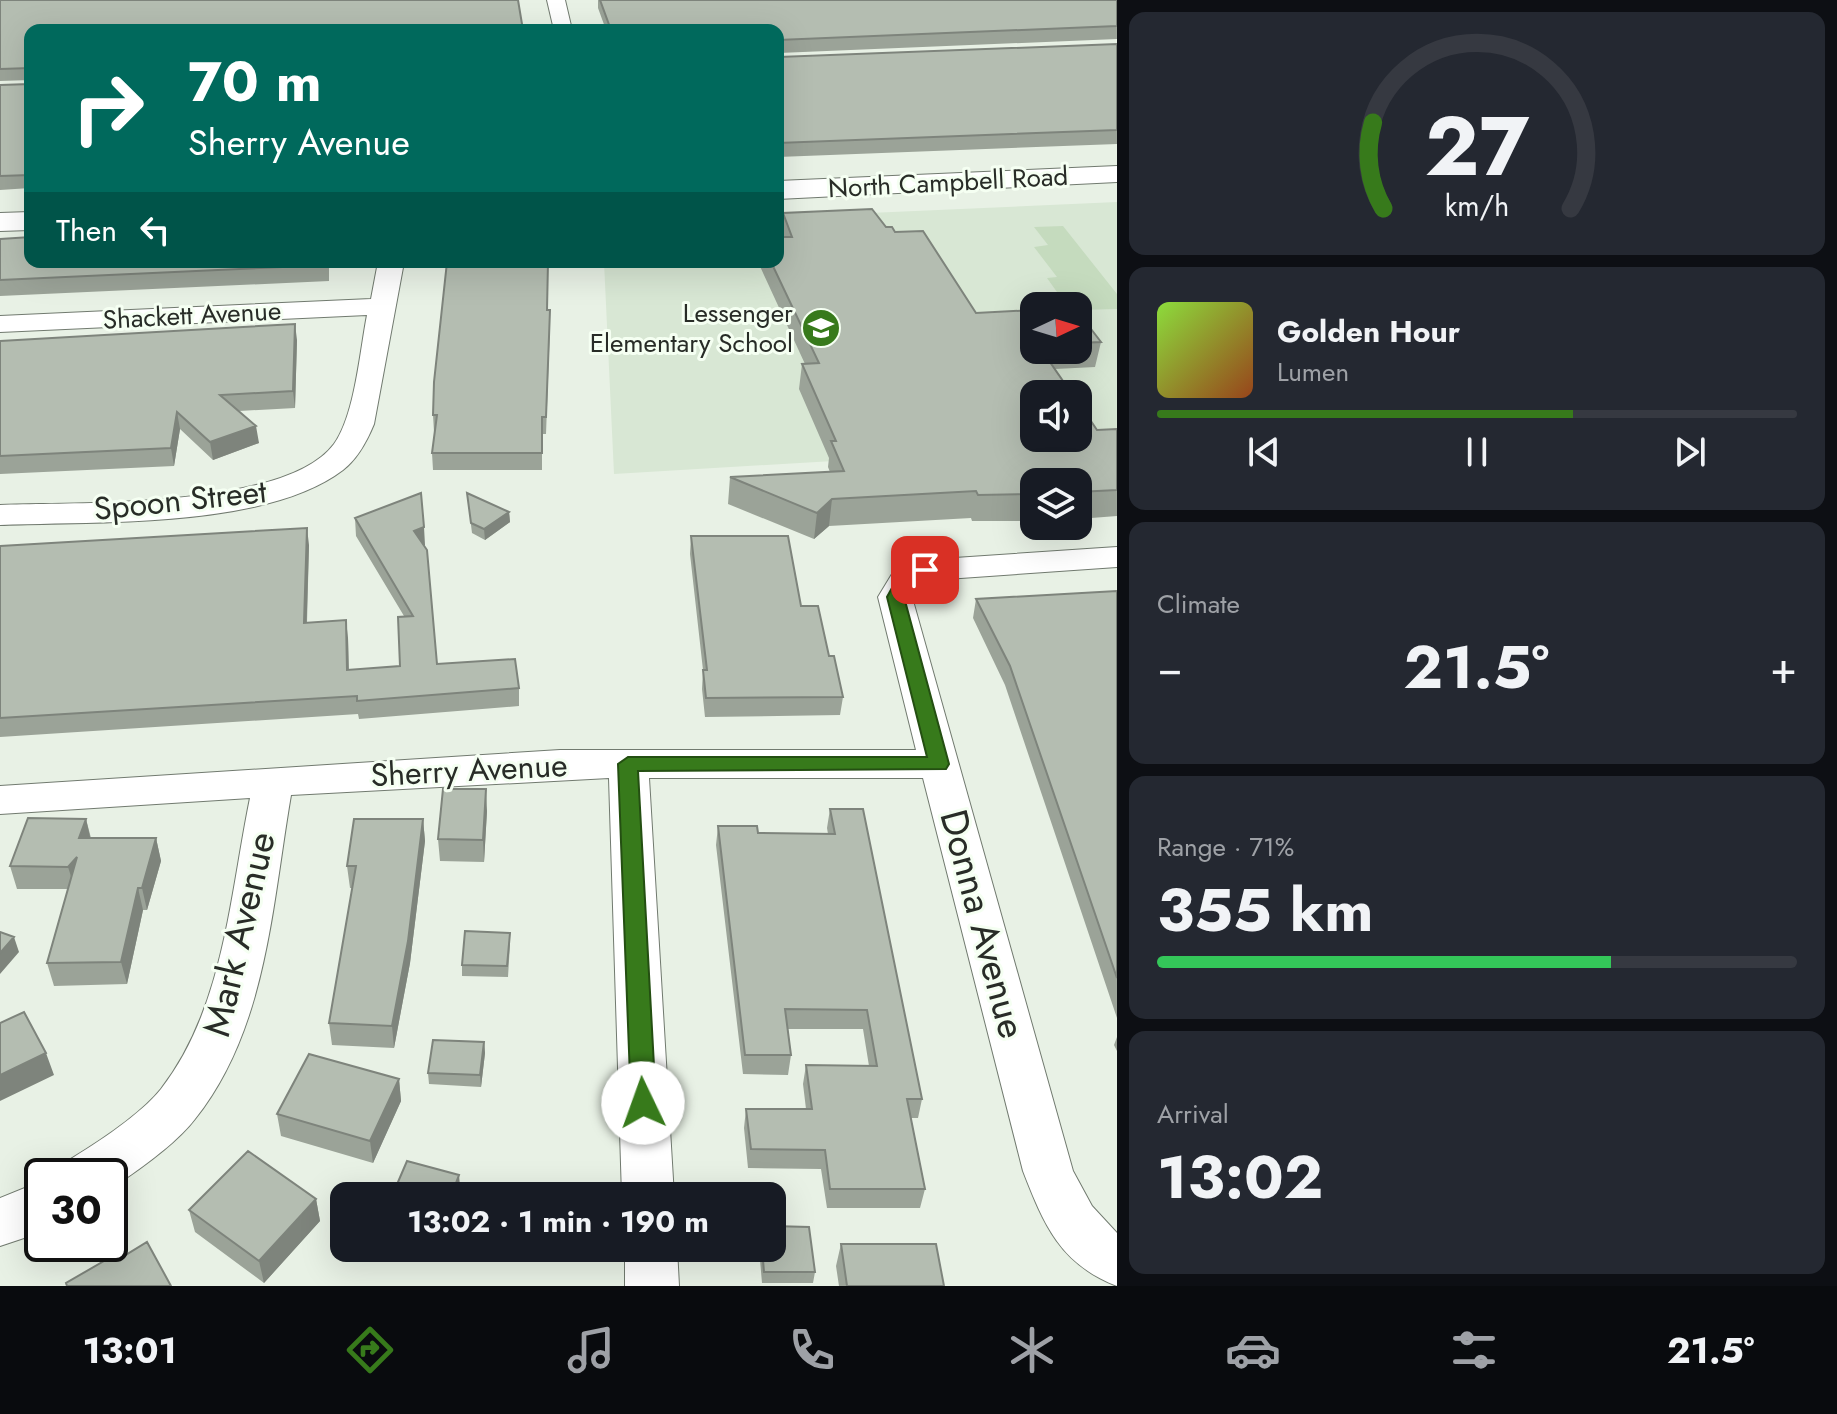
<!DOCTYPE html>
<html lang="en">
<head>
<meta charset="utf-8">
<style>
  :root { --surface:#171b24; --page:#242831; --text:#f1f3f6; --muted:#9ea1a6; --line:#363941; --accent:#377a1b }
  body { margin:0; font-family:Jost,sans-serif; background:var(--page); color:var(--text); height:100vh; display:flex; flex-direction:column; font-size:30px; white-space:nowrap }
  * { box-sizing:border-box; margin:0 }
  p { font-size:26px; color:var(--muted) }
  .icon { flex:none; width:44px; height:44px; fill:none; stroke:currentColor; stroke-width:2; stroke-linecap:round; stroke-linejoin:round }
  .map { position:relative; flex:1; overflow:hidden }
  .sheet { display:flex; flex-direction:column; gap:12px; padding:12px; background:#0d0f14; width:720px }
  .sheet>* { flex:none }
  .guide { position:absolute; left:24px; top:24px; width:760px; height:244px; border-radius:16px; box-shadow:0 8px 32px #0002; background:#00695c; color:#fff; overflow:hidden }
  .needle { width:52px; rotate:86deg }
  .buttons { position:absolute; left:1020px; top:292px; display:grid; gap:16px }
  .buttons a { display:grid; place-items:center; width:72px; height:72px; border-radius:16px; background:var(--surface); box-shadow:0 8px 32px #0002; font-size:40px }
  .speed { position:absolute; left:24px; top:1158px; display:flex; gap:16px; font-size:40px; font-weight:700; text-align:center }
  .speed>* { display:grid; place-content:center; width:104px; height:104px; border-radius:50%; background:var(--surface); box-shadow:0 8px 32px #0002; line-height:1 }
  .speed .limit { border:4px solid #111; border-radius:12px; background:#fff; color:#111 }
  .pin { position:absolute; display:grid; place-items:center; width:68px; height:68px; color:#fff; margin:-34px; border-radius:16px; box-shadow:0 4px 12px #0006 }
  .me { position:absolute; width:88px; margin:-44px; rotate:357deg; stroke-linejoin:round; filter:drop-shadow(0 0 6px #0008) }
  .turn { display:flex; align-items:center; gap:28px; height:168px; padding:0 32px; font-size:36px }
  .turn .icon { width:104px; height:104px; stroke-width:2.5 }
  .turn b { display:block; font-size:56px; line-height:68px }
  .then { display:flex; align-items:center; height:76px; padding:0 32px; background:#0003; gap:16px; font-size:30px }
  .big { font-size:60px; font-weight:700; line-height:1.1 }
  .sheet .tile { flex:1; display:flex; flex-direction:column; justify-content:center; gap:12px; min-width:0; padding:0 28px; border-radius:16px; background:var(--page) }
  .sheet .dial { align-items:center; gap:0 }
  .dial svg { height:208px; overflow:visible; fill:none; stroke:var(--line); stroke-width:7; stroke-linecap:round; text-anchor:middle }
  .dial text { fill:var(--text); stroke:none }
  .song { display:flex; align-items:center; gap:24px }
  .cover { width:96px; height:96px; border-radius:12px; background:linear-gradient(135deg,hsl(90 70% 55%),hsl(20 70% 35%)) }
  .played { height:8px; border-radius:4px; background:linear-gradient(90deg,var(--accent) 65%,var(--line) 65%) }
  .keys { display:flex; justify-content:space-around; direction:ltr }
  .heat { display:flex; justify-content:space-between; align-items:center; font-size:44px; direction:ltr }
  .charge { height:12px; border-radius:6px; background:linear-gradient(90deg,#34c759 71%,var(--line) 0) }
  .trip { position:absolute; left:330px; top:1182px; width:456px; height:80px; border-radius:16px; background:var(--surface); box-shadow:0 8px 32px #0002; font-weight:700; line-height:80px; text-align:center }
  .tabs { display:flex; height:128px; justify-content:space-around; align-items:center; background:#090b0e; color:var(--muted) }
  .tabs .icon { width:56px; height:56px }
  .tabs .current { color:var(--accent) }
  .tabs b { font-size:36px; color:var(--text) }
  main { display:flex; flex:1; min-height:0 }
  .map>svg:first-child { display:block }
</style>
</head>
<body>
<main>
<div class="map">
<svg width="1117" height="1286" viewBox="0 0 1117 1286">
  <rect width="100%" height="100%" fill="#e8f1e5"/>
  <path fill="#d8e7d4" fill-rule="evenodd" d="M1117 202V444L614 474 604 262H778V217ZM1034 306H1078V350H1034ZM1034 394H1078V438H1034Z"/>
  <path fill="#c5dbbe" d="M1063 226 1117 294V309L1078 310V306H1067L1047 278 1057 277 1034 247 1048 245 1034 227Z"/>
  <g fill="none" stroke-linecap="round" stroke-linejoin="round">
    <defs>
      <path id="minor" d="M547 0H565L572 30H554Z
        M378 262H404L374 424C367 441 358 458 343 470 266 529 95 521 0 525V505C77 502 286 509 334 444 355 415 360 350 367 315L0 332V316L371 299Z
        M1117 547V567L932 580 918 588 912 597 1073 1171 1092 1206 1117 1233V1286C1060 1264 1044 1225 1023 1171L923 778H649L674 1196H622L609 778 291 795C272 905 267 1029 195 1119 176 1144 136 1172 110 1189V1176H62L69 1160C97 1143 141 1114 161 1089 224 1008 230 895 250 798L0 814V786L560 750H916L878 597 892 574 925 560Z
        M42 1181V1232L0 1246V1198Z
        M625 1248H677L679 1286H625Z"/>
      <path id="tertiary" d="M1117 166V182L778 199V181Z
        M30 212V230L0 231V213Z"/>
    </defs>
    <use href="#minor" stroke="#717a6f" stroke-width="2"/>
    <use href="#tertiary" stroke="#717a6f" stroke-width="2"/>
    <use href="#minor" fill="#fff" fill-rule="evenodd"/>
    <use href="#tertiary" fill="#fff" fill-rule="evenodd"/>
  </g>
  <path fill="#9ba398" d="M0 0 30 30V188L0 190V85L30 84V80L0 81Z
    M598 0H1117V39L779 53V57L1117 44V144L778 157V30H606L598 8Z
    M783 213 886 227 895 232 976 313 1034 350H1078V312L1101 342 1095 367 1055 369 1097 430 1117 429V516L1078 519V482H1034V521H972L971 518 829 526 814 539 728 504 730 477 830 472 828 467 829 458 799 389 802 364H805L758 262H778L782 237Z
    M0 239 30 262H329V281L0 296Z
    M547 310 550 326 546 434H542V470H433L432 453 435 432H434L433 415Z
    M297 340 295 408 239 411 259 443 213 460 180 429 174 466 0 474V341Z
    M467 493 509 512 510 522 485 540 472 533Z
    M355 518 425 545H423L437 664 519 688V706L359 719 358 714 0 737V546L309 545 307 623 348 638 349 670 400 666 404 616 356 536Z
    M691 536 801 606 829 656 843 697 840 715 705 717 702 689 703 670 690 554Z
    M1117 591V1018L1005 685 973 618 976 599Z
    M830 809 922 1099 918 1118H911L925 1189 920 1208H827L821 1169 748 1168 744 1128 746 1109H806L803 1084 806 1065 869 1066 863 1029H788L791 1055 788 1075 743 1074 716 845 718 826 758 833 828 834 827 828Z
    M487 811 484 862 440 861 438 839Z
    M86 819 91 838H156L161 861 147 910H143L127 984 54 986 47 963 68 889H17L10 866Z
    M423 819 425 841 410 963 394 1048 332 1045 329 1023 353 888H350L347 866Z
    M510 944 508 977 462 976V965Z
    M1117 1037V1051L1114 1045Z
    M484 1042 485 1053 481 1087 429 1084 428 1073Z
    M399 1079 401 1101 373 1163 281 1136 277 1114Z
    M316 1199 320 1221 264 1283 195 1232 189 1210Z
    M841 1244 944 1286H839L836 1266Z
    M759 1248H772L815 1272 813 1283H762Z"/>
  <path fill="#7e847c" d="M295 324 297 340 295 408 293 391Z
    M177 412 180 429 174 466 171 448Z
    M256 426 259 443 213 460 210 442Z
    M832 499 829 526 814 539 817 513Z
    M509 512 510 522 485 540 484 529Z
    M424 527 425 545 415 549 414 531Z
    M307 528 309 545 306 641 304 623Z
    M346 620 348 638 349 688 347 670Z
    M486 789 487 811 484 862 483 840Z
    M86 819 91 841 79 838Z
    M423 819 425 841 410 963 394 1048 392 1026Z
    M156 838 161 861 147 910 142 888Z
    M77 857 75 889 68 867Z
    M138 888 143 910 127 984 121 962Z
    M14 937 19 952 0 974V953Z
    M484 1042 485 1053 481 1087 480 1075Z
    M46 1053 54 1075 0 1101V1075Z
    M399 1079 401 1101 373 1163 370 1141Z
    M459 1175 460 1186 456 1196H451Z
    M316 1199 320 1221 264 1283 259 1261Z"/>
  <path fill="#b4bdb1" stroke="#7e847c" stroke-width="2" d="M0 0H518L523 30H30V175L0 176V85L30 84V68L0 69Z
    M600 0H1117V26L778 40V30H611Z
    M1117 44V130L778 143V48L779 57Z
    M872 209 886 227H892L895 232 923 231 976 313 1034 310V350H1054L1055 351 1043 352 1072 394H1034V438H1078V402L1097 430 1117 429V490L1078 492V482H1034V494L978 495 976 491 832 499 817 513 730 477 844 471 831 441H836L802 364 819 363 771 262H778V237H792L783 213Z
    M30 237V262H327V265L0 280V239Z
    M447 262H548L547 310H550L546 417H542V453H432L437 415H433L434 382Z
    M1078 312 1101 342 1078 343Z
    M295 324 293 391 220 395 256 426 210 442 177 412 171 448 0 456V341Z
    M421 493 424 527 414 531 427 550 437 664 515 659 519 688 357 701V696L0 718V546L307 528 304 623 346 620 347 670 400 666 398 617 413 616 355 518Z
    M467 493 509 512 484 529 471 523Z
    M691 536H788L801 606H818L829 656H834L843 697 706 698 703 670H707Z
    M1117 591V978L1010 666 976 599Z
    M443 789H486L483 840 438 839Z
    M830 809H863L922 1099H907L925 1189H830L825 1150 751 1149 746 1109H812L806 1065 877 1066 867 1010 785 1009 791 1055H745L718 826H757L758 833 835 834Z
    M28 818 86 819 79 838H156L142 888H138L121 962 47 963 77 857 68 867 10 866Z
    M354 819H423L408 941 392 1026 329 1023 356 866H347Z
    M465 931 510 933 507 966 462 965Z
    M0 932 14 937 0 953Z
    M24 1012 46 1053 0 1075V1023Z
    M433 1040 484 1042 480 1075 428 1073Z
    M309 1054 399 1079 370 1141 277 1114Z
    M248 1151 316 1199 259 1261 189 1210Z
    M407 1161 459 1175 451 1196H392Z
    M772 1226 809 1227 815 1272H764L762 1248H772Z
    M147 1242 171 1286H67L66 1283 116 1254 119 1259Z
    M841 1244H936L944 1286H847Z"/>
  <path fill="#377a1b" stroke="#244f12" stroke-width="2" d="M925 565 934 570 911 584 904 597 949 764 946 769 638 771 656 1103 652 1110 643 1114 635 1110 631 1103 618 764 628 757H927L887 597 898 577Z"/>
  <defs>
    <symbol id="school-disc" viewBox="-11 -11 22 22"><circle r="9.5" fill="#377a1b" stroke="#f5fff2"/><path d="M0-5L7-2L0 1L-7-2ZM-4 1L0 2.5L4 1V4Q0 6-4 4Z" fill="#fff"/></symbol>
  </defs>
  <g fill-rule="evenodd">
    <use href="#school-disc" x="799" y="306" width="44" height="44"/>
  </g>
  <g text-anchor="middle" stroke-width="6" stroke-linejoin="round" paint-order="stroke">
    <g font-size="26" fill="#282c27" stroke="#f5fff2">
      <text transform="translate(948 182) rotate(-3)" y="9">North Campbell Road</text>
      <text transform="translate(192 315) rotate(-3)" y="9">Shackett Avenue</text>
    </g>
    <g font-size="26" fill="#282c27" stroke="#f5fff2" text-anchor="end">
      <text x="793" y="322">Lessenger<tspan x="793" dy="30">Elementary School</tspan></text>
    </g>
    <g font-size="32" fill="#282c27" stroke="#f5fff2">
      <text transform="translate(180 500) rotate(-6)" y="11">Spoon Street</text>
      <text transform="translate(469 770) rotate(-3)" y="11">Sherry Avenue</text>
    </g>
    <g font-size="38" fill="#282c27" stroke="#f5fff2">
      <text transform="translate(983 924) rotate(75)" y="13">Donna Avenue</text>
      <text transform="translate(239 934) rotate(-77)" y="13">Mark Avenue</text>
    </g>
  </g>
</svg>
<div class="buttons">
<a><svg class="needle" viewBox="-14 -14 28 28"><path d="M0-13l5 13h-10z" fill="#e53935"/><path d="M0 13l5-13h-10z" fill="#9ea1a6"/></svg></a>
<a><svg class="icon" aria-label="sound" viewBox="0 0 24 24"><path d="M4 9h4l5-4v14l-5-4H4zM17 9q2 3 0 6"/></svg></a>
<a><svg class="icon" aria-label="layers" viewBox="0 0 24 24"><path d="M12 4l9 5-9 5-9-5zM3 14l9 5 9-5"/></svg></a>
</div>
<div class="speed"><div class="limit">30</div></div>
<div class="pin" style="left:925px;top:570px;background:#d93025"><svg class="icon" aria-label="arrive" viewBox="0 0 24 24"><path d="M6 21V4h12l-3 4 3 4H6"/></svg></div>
<svg class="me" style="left:643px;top:1103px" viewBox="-20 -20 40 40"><circle r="19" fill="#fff"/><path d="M0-13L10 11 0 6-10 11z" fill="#377a1b"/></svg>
<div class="trip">13:02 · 1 min · 190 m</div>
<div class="guide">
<div class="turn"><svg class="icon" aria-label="right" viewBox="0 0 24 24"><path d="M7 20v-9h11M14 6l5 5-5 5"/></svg><div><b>70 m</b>Sherry Avenue</div></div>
<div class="then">Then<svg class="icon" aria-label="left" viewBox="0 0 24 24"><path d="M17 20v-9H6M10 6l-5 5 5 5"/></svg></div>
</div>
</div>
<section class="sheet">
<div class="tile dial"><svg viewBox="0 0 100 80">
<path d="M14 69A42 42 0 1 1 86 69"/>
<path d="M14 69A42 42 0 0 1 10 36" stroke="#377a1b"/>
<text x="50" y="56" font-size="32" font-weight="700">27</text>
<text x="50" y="72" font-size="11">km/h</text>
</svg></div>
<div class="tile">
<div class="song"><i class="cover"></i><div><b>Golden Hour</b><p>Lumen</p></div></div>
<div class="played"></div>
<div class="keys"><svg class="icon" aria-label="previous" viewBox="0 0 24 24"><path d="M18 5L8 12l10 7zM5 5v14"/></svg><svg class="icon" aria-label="pause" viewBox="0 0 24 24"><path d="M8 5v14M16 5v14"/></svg><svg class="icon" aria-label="next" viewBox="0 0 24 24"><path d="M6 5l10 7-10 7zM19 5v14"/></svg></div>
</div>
<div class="tile"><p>Climate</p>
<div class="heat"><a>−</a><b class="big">21.5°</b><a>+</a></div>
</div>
<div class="tile"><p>Range · 71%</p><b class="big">355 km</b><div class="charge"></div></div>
<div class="tile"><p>Arrival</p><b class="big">13:02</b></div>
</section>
</main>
<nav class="tabs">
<b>13:01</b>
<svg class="icon current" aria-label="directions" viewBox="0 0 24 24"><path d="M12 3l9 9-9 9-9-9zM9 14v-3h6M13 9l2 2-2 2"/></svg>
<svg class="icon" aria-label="music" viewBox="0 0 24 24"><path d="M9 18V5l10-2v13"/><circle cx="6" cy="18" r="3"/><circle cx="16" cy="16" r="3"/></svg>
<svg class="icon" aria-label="phone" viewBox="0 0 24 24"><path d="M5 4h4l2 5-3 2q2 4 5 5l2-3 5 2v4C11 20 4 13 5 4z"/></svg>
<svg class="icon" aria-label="climate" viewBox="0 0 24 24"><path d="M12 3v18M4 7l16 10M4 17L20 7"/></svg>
<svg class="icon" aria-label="car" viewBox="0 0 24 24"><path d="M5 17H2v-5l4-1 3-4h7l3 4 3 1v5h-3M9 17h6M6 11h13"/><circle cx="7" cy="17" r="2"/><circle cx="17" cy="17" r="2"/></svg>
<svg class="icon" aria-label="filters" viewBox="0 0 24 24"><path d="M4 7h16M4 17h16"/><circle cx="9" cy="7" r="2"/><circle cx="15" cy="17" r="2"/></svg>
<b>21.5°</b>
</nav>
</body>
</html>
